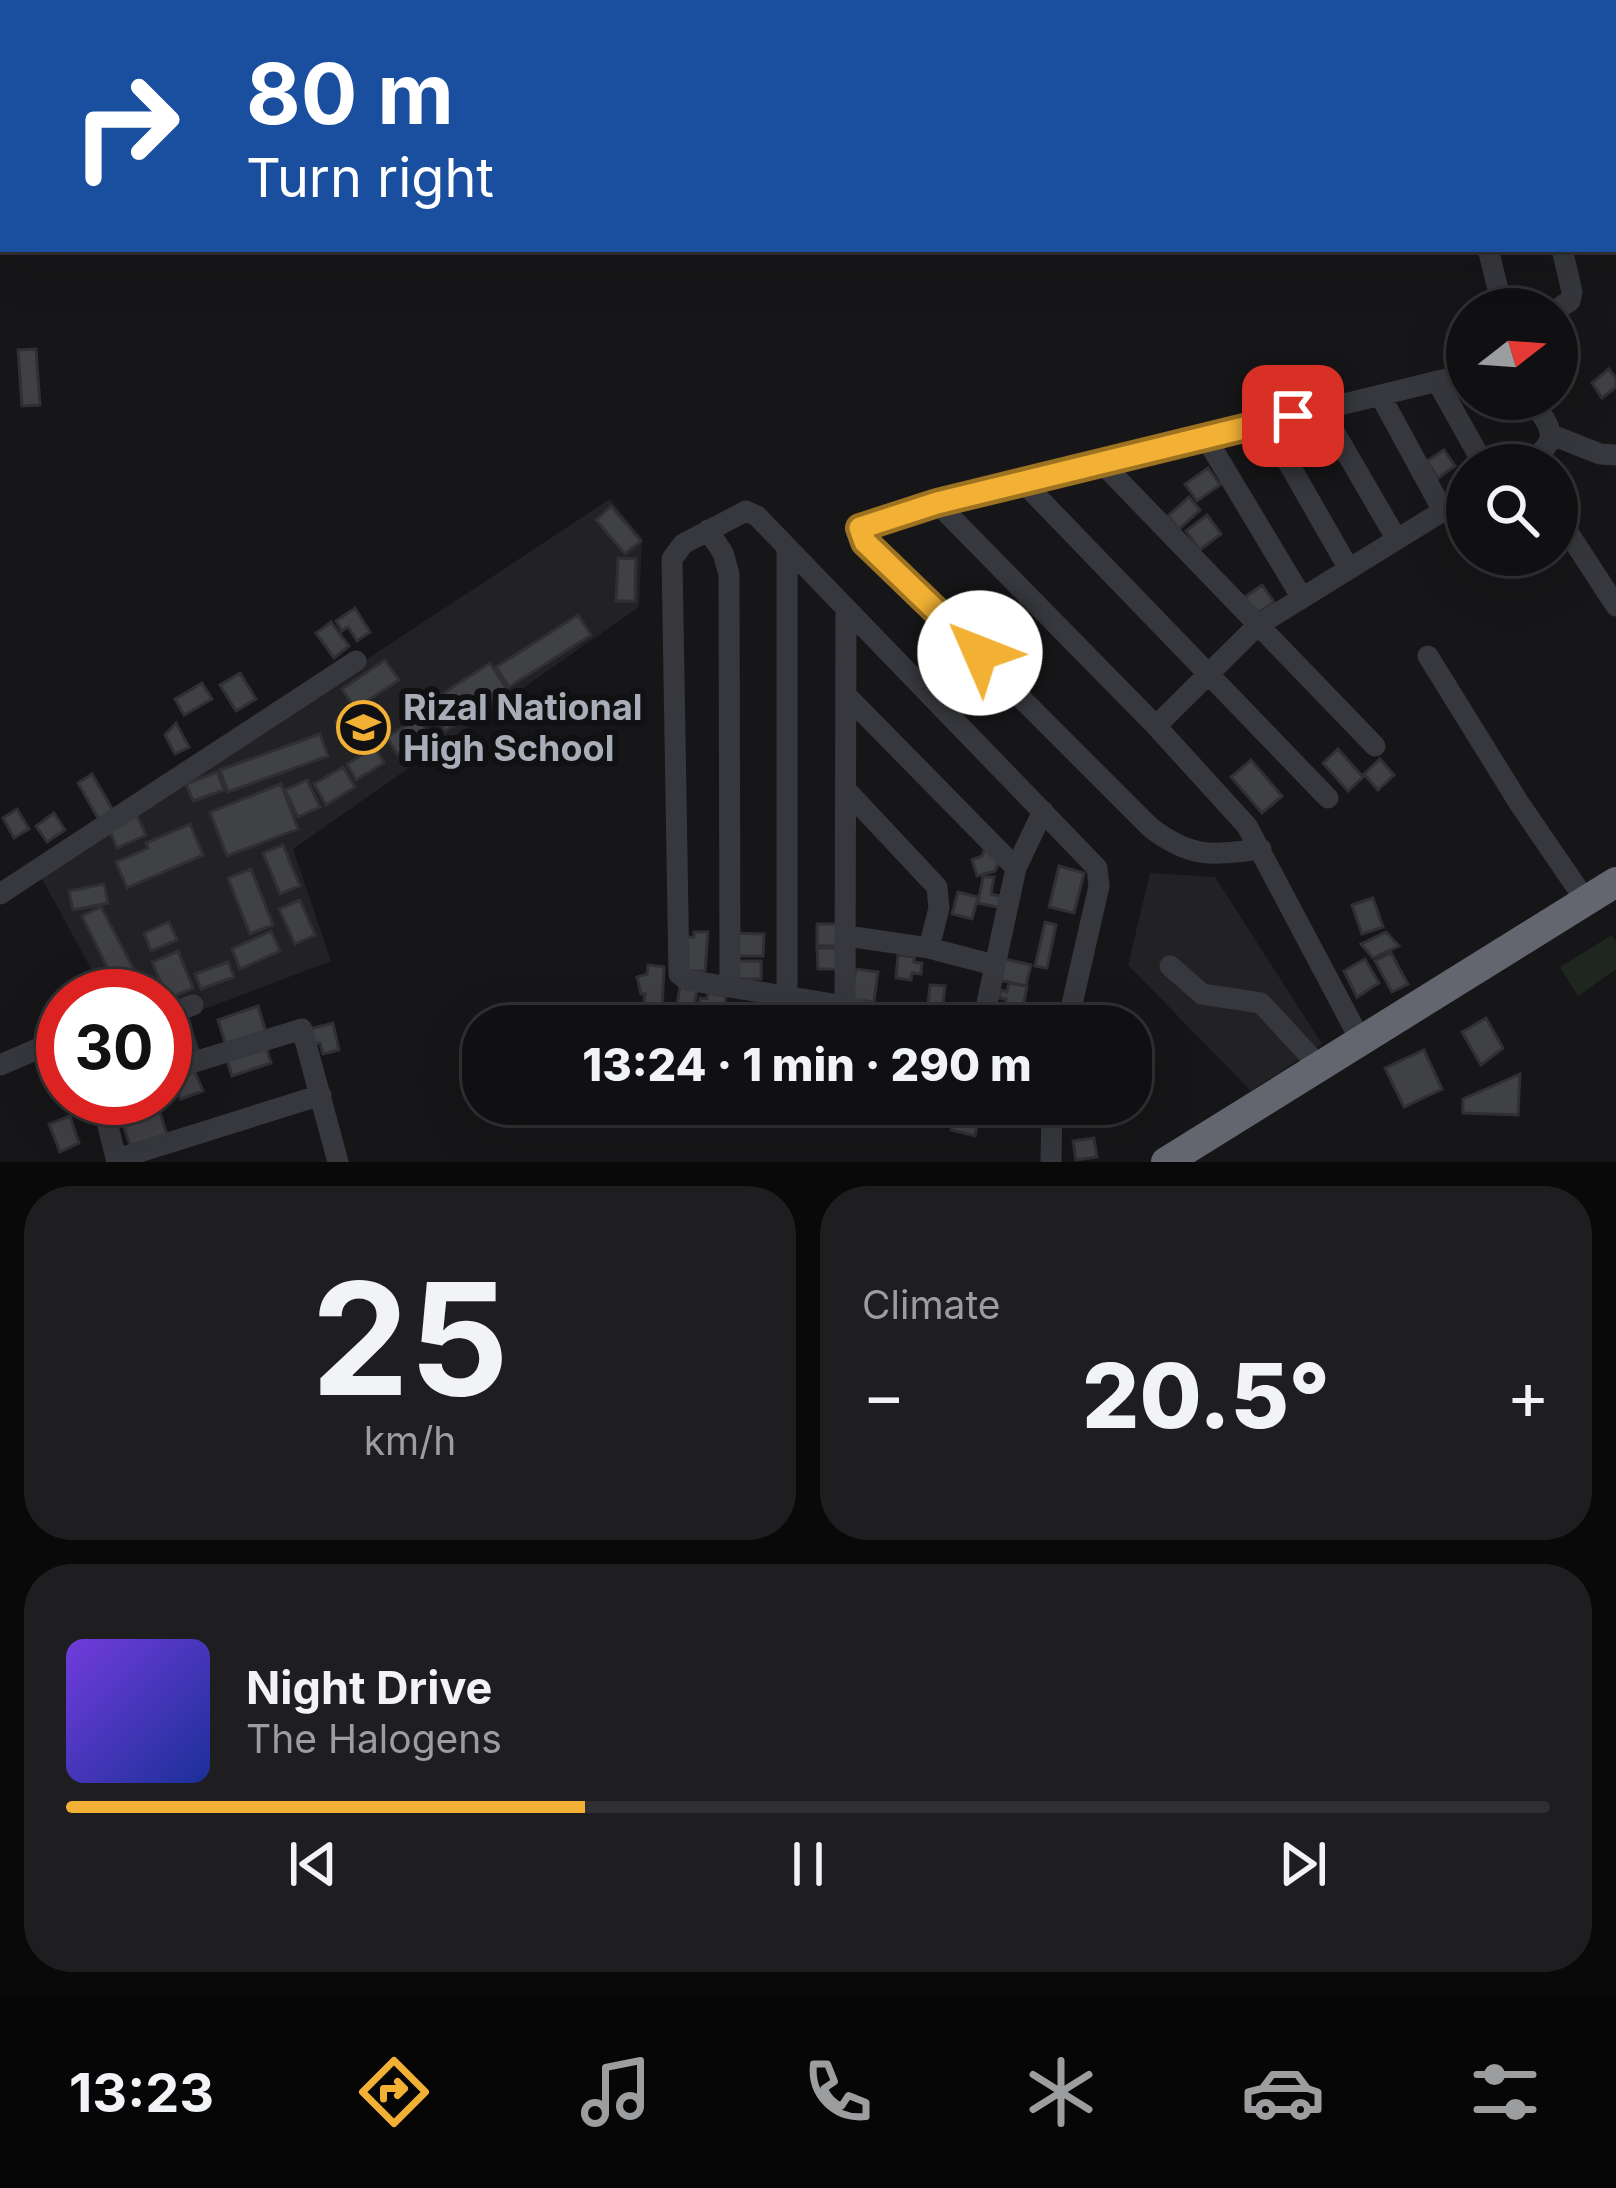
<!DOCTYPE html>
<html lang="en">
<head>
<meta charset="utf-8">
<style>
  :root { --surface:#101012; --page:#1e1e20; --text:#f1f3f6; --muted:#9c9d9f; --line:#303032; --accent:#f2b134 }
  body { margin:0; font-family:Inter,sans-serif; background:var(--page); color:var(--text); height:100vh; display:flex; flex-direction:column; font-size:45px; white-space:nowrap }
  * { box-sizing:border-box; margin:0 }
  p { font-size:39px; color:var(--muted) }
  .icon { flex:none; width:66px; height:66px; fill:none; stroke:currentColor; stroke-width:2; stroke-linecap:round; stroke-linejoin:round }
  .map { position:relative; height:1162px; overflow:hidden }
  .sheet { display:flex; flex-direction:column; gap:24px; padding:24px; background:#09090a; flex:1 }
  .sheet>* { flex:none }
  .guide { position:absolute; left:0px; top:0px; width:1617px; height:252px; box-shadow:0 12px 48px #0002,0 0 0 3px var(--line); background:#1a4fa0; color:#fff; overflow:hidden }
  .needle { width:78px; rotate:73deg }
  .buttons { position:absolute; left:1446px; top:288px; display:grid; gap:24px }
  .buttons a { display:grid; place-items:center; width:132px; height:132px; border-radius:50%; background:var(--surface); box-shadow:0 12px 48px #0002,0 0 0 3px var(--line); font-size:60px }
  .speed { position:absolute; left:36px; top:969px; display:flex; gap:24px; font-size:60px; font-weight:700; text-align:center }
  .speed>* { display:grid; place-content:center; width:156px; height:156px; border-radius:50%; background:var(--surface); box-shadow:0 12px 48px #0002,0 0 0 3px var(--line); line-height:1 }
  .speed .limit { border:18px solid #d22; background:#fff; color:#111 }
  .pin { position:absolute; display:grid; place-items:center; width:102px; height:102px; color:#fff; margin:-51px; border-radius:24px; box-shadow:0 6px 18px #0006 }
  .me { position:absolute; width:132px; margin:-66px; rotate:314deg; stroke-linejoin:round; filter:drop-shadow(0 0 9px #0008) }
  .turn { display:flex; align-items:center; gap:42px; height:252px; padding:0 48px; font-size:54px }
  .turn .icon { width:156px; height:156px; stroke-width:2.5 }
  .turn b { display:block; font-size:84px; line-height:102px }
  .big { font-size:90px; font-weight:800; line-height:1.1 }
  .sheet .tile { flex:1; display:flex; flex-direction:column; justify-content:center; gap:18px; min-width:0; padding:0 42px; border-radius:48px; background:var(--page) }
  .sheet .dial { align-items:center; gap:0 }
  .dial b { font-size:156px; line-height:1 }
  .song { display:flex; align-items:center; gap:36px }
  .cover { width:144px; height:144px; border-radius:18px; background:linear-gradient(135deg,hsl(260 70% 55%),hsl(230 70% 35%)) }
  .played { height:12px; border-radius:6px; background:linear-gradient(90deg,var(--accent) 35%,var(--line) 35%) }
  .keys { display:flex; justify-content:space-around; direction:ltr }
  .heat { display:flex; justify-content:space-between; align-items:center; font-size:66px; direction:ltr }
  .sheet .tiles { flex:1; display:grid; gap:24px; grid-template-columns:1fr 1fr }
  .tile:last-child { grid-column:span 2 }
  .trip { position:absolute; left:462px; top:1005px; width:690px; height:120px; border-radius:48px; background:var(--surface); box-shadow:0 12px 48px #0002,0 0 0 3px var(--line); font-weight:800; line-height:120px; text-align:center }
  .tab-bar { display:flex; height:192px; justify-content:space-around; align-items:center; background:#060607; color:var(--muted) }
  .tab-bar .icon { width:84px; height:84px }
  .tab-bar .active { color:var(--accent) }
  .tab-bar b { font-size:54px; color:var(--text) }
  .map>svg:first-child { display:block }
</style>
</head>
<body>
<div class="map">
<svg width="1616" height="1162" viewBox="0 0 1616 1162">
  <rect width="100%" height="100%" fill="#161618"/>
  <path fill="#222225" d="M610 499 642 538 639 607 293 849 331 961 165 1024V996H106L40 875Z
    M1150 873 1215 877 1322 1044 1251 1091 1128 965Z"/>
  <path fill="#1e261f" d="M1612 935 1616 942V969L1578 996 1560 967Z"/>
  <path fill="#404145" stroke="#303034" stroke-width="3" d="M36 349 40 405 22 406 18 350Z
    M1609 369 1616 378V387L1602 398 1592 383Z
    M1319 421 1333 440 1316 453 1302 434Z
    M1444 450 1455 466 1438 478 1427 461Z
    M1208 468 1220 485 1197 501 1185 484Z
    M1189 497 1200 510 1179 529 1168 516Z
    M611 506 641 541 625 554 596 520Z
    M1207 515 1221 534 1200 550 1186 531Z
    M618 558 636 559 635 601H616Z
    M1262 585 1274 602 1256 614 1245 597Z
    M355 608 370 632 357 641 348 627 342 631 336 621Z
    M578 615 591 635 509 687 496 667Z
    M331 622 349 646 334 658 316 633Z
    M385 660 399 680 355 709 342 689Z
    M490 663 508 691 445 731 428 703Z
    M240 673 256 699 236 711 220 685Z
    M202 683 212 699 184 715 175 699Z
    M351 711 364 730 348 741 335 722Z
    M418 718 428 735 397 754 387 737Z
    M176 723 189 747 175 754 165 735Z
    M320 734 328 756 228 792 220 770Z
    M375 747 384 763 356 780 347 764Z
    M1338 749 1363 777 1348 791 1323 763Z
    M1380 759 1394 775 1378 790 1364 774Z
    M1251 760 1282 796 1262 813 1231 777Z
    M343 767 355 787 326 805 314 784Z
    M217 772 224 790 193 801 186 784Z
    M92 774 114 812 99 820 78 783Z
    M307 780 320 807 298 817 285 790Z
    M281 784 298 829 227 856 210 812Z
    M17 809 29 829 14 838 3 818Z
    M54 813 65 830 47 842 36 826Z
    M137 816 146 835 117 848 109 829Z
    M190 824 203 855 127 888 116 862 148 848 146 843Z
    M283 845 300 886 280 894 263 853Z
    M986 846 1000 860 995 871 977 876 972 860 982 856Z
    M1059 866 1084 873 1074 913 1049 907Z
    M251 869 273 925 250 934 228 878Z
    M983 877H994L991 894 1005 897 1002 908 978 903Z
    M104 884 108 903 73 910 69 891Z
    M958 892 978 897 972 919 952 914Z
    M1373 898 1383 927 1362 934 1352 905Z
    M300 900 315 935 295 944 279 909Z
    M101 907 148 996H121L82 916Z
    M169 922 177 940 151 951 144 933Z
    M1045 922 1056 925 1047 968 1035 966Z
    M817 924H837V946H817Z
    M271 931 280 951 240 969 232 949Z
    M694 932H708L705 971H680L683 938 694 937Z
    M1386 932 1399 946 1373 958 1361 944Z
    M737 933 764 934 763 956H737Z
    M817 948H837L838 969H818Z
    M178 951 193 988 168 999 152 962Z
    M1391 953 1408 984 1392 992 1375 961Z
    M898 955 914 957V962L922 963 921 974 912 973 911 980 896 978Z
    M1000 958 1031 965 1026 986 995 979Z
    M1365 959 1379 983 1357 997 1344 971Z
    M738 961H761V979H739Z
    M228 962 234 977 201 989 195 974Z
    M648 965 664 967 662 1012 643 1009 645 994H641L637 977 647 974Z
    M856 969 878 972 874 1002 851 999Z
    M681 981 698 984 693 1013 676 1010Z
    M1009 983 1027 986 1023 1008 1005 1004 1006 999 999 998 1001 990 1007 992Z
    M930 985 945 986 942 1014 927 1013Z
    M708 993 726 996 722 1019 697 1015 700 998 707 999Z
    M1002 1004 1023 1008 1020 1025 999 1021Z
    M258 1006 267 1035 227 1049 218 1020Z
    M783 1007 809 1013 806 1026 779 1024Z
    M1486 1018 1503 1048 1481 1065 1462 1032Z
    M333 1023 339 1050 323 1054 320 1043 314 1044 310 1029Z
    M191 1030 198 1050 165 1061V1039Z
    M264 1042 271 1063 232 1076 225 1055Z
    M63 1046V1076L46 1081 40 1061 63 1055Z
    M1424 1050 1442 1089 1404 1107 1385 1068Z
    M195 1072 203 1091 181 1099 173 1080Z
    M1520 1074 1518 1115 1463 1113V1099Z
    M129 1098H155L169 1141 132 1152 116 1102Z
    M955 1111 979 1118 975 1136 951 1130Z
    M70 1116 79 1143 60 1152 49 1124Z
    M1094 1138 1097 1157 1076 1160 1073 1141Z"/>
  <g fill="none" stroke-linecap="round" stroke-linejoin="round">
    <path stroke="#37383d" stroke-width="21" d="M483 3 485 0
      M0 154 3 153
      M1488 249 1503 309
      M1557 309 1570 301 1572 292 1562 249
      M1437 381 1484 465
      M1380 395 1442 509
      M1321 409 1396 538
      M1266 424 1349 569
      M1552 435 1600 454 1616 455
      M1206 438 1302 598
      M1101 462 1375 746
      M1524 465C1562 441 1554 430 1530 399
      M1024 483 1328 798
      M937 503 1156 726 1247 826 1362 1043
      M1558 517 1616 606
      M708 530 723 553 729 574 730 987
      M787 551V997
      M1428 656 1519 803 1586 901
      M846 695 1016 868
      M1156 726 1257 626 1467 496
      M847 791 937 887 939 908 929 948
      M1261 849C1212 855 1192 859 1151 828L865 542 860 528 937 503 1467 374
      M0 894 356 661
      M847 936 929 948 994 965
      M1170 966 1202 994 1261 1003 1321 1068
      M845 1006 846 608
      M165 1016 193 1005
      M930 1026 845 1006 687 980 679 974 672 559 683 544 746 511 757 516 1097 868 1099 886 1067 1026
      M982 1026 1016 868 1043 811
      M0 1065 63 1038
      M165 1071 302 1029 338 1162
      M101 1098 117 1162
      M117 1159 321 1095
      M1051 1162 1052 1104"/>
    <path stroke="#63666e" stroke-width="30" d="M1166 1162 1616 882"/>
  </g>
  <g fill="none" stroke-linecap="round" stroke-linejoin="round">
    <defs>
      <path id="route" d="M980 653 865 542 860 528 937 503 1293 416"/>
    </defs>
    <use href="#route" stroke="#9d7322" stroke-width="30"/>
    <use href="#route" stroke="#f2b134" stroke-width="21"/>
  </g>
  <defs>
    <symbol id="school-ring" viewBox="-11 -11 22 22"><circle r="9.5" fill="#111113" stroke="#f2b134" stroke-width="1.5"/><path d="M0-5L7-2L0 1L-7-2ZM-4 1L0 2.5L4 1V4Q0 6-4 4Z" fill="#f2b134"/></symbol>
  </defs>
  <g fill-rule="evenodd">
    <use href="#school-ring" x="334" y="698" width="59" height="59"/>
  </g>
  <g text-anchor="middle" stroke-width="12" stroke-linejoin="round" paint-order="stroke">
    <g font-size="36" font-weight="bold" fill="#a8adb8" stroke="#111113" text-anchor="start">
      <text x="403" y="720">Rizal National<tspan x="403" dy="41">High School</tspan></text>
    </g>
  </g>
</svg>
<div class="buttons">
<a><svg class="needle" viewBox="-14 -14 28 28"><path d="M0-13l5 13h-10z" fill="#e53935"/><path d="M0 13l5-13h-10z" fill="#9c9d9f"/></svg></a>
<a><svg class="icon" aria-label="search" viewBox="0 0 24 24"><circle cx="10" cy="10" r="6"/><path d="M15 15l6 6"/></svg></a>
</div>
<div class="speed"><div class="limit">30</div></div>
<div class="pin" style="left:1293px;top:416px;background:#d93025"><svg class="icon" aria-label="arrive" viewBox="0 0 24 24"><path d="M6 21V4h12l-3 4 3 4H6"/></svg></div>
<svg class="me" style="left:980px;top:653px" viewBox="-20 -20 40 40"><circle r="19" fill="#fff"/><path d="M0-13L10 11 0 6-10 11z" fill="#f2b134"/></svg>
<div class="trip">13:24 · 1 min · 290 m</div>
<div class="guide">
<div class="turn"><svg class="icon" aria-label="right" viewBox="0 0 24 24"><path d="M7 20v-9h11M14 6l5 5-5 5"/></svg><div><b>80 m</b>Turn right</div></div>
</div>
</div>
<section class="sheet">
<div class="tiles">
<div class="tile dial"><b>25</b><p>km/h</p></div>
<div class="tile"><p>Climate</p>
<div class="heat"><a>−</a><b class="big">20.5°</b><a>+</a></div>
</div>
<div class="tile">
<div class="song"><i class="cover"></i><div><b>Night Drive</b><p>The Halogens</p></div></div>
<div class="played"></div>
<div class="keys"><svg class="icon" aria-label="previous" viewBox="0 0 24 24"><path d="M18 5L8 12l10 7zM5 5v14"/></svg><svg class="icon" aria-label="pause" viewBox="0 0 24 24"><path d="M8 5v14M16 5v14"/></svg><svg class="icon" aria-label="next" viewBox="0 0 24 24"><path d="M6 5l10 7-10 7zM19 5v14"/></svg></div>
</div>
</div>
</section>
<nav class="tab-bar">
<b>13:23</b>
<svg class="icon active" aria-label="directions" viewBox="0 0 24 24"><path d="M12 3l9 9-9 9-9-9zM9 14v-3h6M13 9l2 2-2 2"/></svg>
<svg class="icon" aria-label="music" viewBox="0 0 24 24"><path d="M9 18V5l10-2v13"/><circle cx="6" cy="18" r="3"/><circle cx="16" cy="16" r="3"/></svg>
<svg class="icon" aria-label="phone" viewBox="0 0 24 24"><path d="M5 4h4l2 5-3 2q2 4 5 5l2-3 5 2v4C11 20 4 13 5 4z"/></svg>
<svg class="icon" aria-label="climate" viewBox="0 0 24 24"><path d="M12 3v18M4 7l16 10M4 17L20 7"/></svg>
<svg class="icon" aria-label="car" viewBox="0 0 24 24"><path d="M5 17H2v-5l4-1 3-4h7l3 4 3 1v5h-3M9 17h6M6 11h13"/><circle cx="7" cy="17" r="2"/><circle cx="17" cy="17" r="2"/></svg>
<svg class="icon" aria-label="filters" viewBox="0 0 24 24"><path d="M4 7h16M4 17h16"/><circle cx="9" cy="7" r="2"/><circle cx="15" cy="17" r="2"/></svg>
</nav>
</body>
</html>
